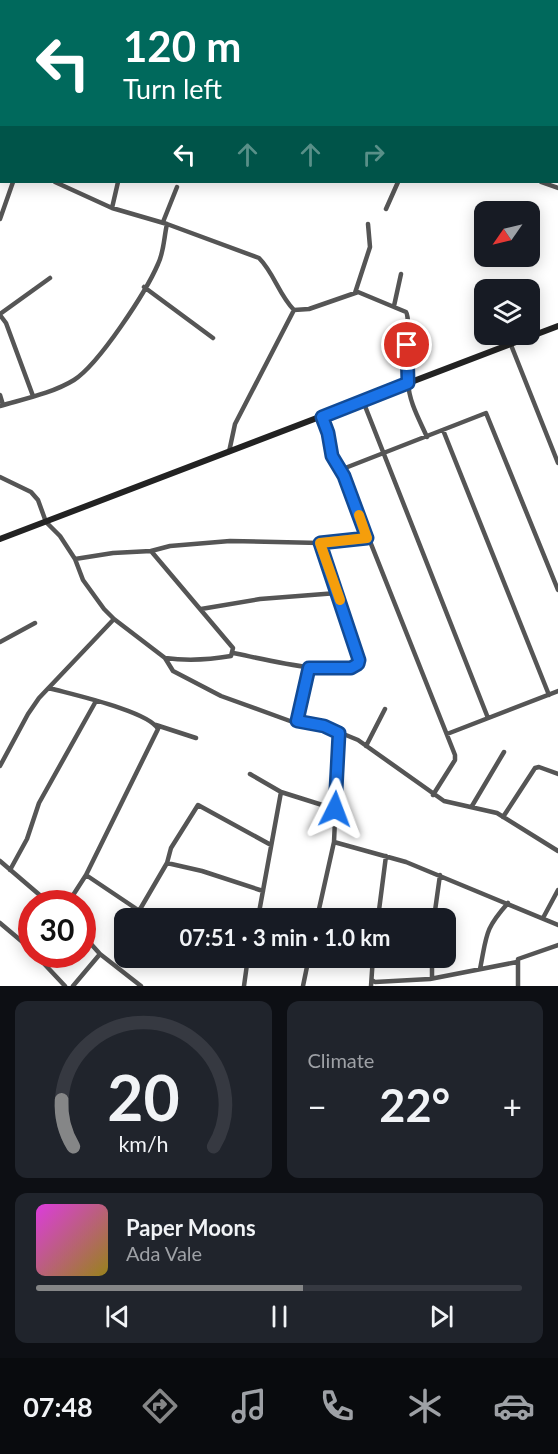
<!DOCTYPE html>
<html lang="en">
<head>
<meta charset="utf-8">
<style>
  :root { --surface:#171b24; --page:#20242c; --text:#f1f3f6; --muted:#9ea1a6; --line:#363941; --accent:#858687 }
  body { margin:0; font-family:Lato,sans-serif; background:var(--page); color:var(--text); height:100vh; display:flex; flex-direction:column; font-size:22px; white-space:nowrap }
  * { box-sizing:border-box; margin:0 }
  p { font-size:20px; color:var(--muted) }
  .icon { flex:none; width:33px; height:33px; fill:none; stroke:currentColor; stroke-width:2; stroke-linecap:round; stroke-linejoin:round }
  .map { position:relative; height:986px; overflow:hidden }
  .side { display:flex; flex-direction:column; gap:15px; padding:15px; background:#0d0f14; flex:1 }
  .side>* { flex:none }
  .banner { position:absolute; left:0px; top:0px; width:558px; height:183px; box-shadow:0 3px 15px #0003; background:#00695c; color:#fff; overflow:hidden }
  .needle { width:39px; rotate:236deg }
  .fabs { position:absolute; left:474px; top:201px; display:grid; gap:12px }
  .fabs a { display:grid; place-items:center; width:66px; height:66px; border-radius:12px; background:var(--surface); box-shadow:0 3px 15px #0003; font-size:30px }
  .speed { position:absolute; left:18px; top:890px; display:flex; gap:12px; font-size:30px; font-weight:700; text-align:center }
  .speed>* { display:grid; place-content:center; width:78px; height:78px; border-radius:50%; background:var(--surface); box-shadow:0 3px 15px #0003; line-height:1 }
  .speed .limit { border:9px solid #d22; background:#fff; color:#111 }
  .pin { position:absolute; display:grid; place-items:center; width:51px; height:51px; color:#fff; margin:-26px; border:3px solid #fff; border-radius:50%; box-shadow:0 2px 6px #0007 }
  .me { position:absolute; width:66px; margin:-33px; rotate:3deg; stroke-linejoin:round; filter:drop-shadow(0 0 4px #0008) }
  .turn { display:flex; align-items:center; gap:21px; height:126px; padding:0 24px; font-size:27px }
  .turn .icon { width:78px; height:78px; stroke-width:2.5 }
  .turn b { display:block; font-size:42px; line-height:51px }
  .lanes { display:flex; align-items:center; height:57px; padding:0 24px; background:#0003; justify-content:center; gap:30px; direction:ltr }
  .lanes .off { opacity:.35 }
  .big { font-size:45px; font-weight:700; line-height:1.1 }
  .side .card { flex:1; display:flex; flex-direction:column; justify-content:center; gap:9px; min-width:0; padding:0 21px; border-radius:12px; background:var(--page) }
  .side .dial { align-items:center; gap:0 }
  .dial svg { height:156px; overflow:visible; fill:none; stroke:var(--line); stroke-width:7; stroke-linecap:round; text-anchor:middle }
  .dial text { fill:var(--text); stroke:none }
  .song { display:flex; align-items:center; gap:18px }
  .cover { width:72px; height:72px; border-radius:9px; background:linear-gradient(135deg,hsl(300 70% 55%),hsl(50 70% 35%)) }
  .played { height:6px; border-radius:3px; background:linear-gradient(90deg,var(--accent) 55%,var(--line) 55%) }
  .keys { display:flex; justify-content:space-around; direction:ltr }
  .heat { display:flex; justify-content:space-between; align-items:center; font-size:33px; direction:ltr }
  .side .tiles { flex:1; display:grid; gap:15px; grid-template-columns:1fr 1fr }
  .card:last-child { grid-column:span 2 }
  .trip { position:absolute; left:114px; top:908px; width:342px; height:60px; border-radius:12px; background:var(--surface); box-shadow:0 3px 15px #0003; font-weight:700; line-height:60px; text-align:center }
  .menu { display:flex; height:96px; justify-content:space-around; align-items:center; background:#090b0e; color:var(--muted) }
  .menu .icon { width:42px; height:42px }
  .menu .selected { color:var(--accent) }
  .menu b { font-size:27px; color:var(--text) }
  .map>svg:first-child { display:block }
</style>
</head>
<body>
<div class="map">
<svg width="558" height="986" viewBox="0 0 558 986">
  <rect width="100%" height="100%" fill="#fff"/>
  <g fill="none" stroke-linecap="round" stroke-linejoin="round">
    <path stroke="#555" stroke-width="4.5" d="M7 0V2
      M200 0V2
      M428 0 429 2
      M47 2 50 0
      M491 2 493 0
      M0 27 2 26
      M556 38H558
      M0 153 2 154
      M55 182 112 208 167 224 259 258C274 273 279 295 294 310L309 309 358 292 406 312C411 319 406 368 408 382 409 402 419 419 427 437
      M541 182 558 188
      M112 208 118 182
      M386 209 398 182
      M0 219 13 182
      M163 222 177 187
      M144 287 213 338
      M355 293 370 247 368 224
      M394 306 401 274
      M0 314 50 278
      M0 315 6 323 33 396
      M511 345 558 463
      M0 395 3 405
      M363 401 488 718
      M0 406C24 399 53 393 74 380 99 364 146 292 158 264 164 252 164 237 167 224
      M322 417 328 433 332 456 344 476 455 755V760L433 795
      M443 430 549 695
      M229 452 235 424 294 310
      M340 470 486 413 558 590
      M0 477 31 492 38 500 46 522 60 536 75 559 83 580 104 609 114 619 39 698 28 714 0 766
      M151 551 170 546 230 541 320 543 367 538
      M75 559 113 553 151 551 233 648 231 656C208 660 188 661 165 658
      M201 609 260 599 337 593
      M114 619 165 658 173 671 221 696 290 721 324 726 358 740 444 801 497 813 558 851
      M0 642 35 623
      M233 653C260 658 335 678 358 664V655L320 543
      M49 688C70 694 149 711 158 729L86 875 68 903
      M297 721 309 668
      M156 725 196 738
      M447 734 558 691
      M366 746 385 709
      M250 774 281 792 258 918
      M281 792 335 809
      M472 806 504 752
      M503 817 535 768 539 767 558 774
      M334 842 406 862 558 925
      M0 861 49 903
      M167 863 171 848 198 805 271 845
      M10 870 27 839 39 803 96 701
      M86 875 150 918
      M139 911 167 863 202 871 263 891
      M317 918 334 842 339 733
      M378 918 386 856
      M434 918 440 875
      M543 918 558 890
      M0 923 32 950
      M82 934 100 954 141 986
      M35 954 65 986
      M227 957 246 966
      M480 969C487 935 484 930 508 903
      M432 978V957
      M372 980 375 982 430 979 517 962
      M73 986 100 954
      M244 986 248 957
      M303 986 309 957
      M371 986 373 957
      M518 986V959L558 945"/>
    <path stroke="#222" stroke-width="6" d="M0 539 558 326"/>
  </g>
  <g fill="none" stroke-linecap="round" stroke-linejoin="round">
    <defs>
      <path id="route" d="M335 809 339 733 324 726 297 721 309 668H351L358 664 359 660 320 543 367 538 344 476 332 456 328 433 322 417 408 383 407 345"/>
    </defs>
    <use href="#route" stroke="#114b97" stroke-width="15"/>
    <use href="#route" stroke="#1a73e8" stroke-width="10"/>
    <path stroke="#f59e0b" stroke-width="10" d="M340 600 320 543 367 538 359 515"/>
  </g>
</svg>
<div class="fabs">
<a><svg class="needle" viewBox="-14 -14 28 28"><path d="M0-13l5 13h-10z" fill="#e53935"/><path d="M0 13l5-13h-10z" fill="#9ea1a6"/></svg></a>
<a><svg class="icon" aria-label="layers" viewBox="0 0 24 24"><path d="M12 4l9 5-9 5-9-5zM3 14l9 5 9-5"/></svg></a>
</div>
<div class="speed"><div class="limit">30</div></div>
<div class="pin" style="left:407px;top:345px;background:#d93025"><svg class="icon" aria-label="arrive" viewBox="0 0 24 24"><path d="M6 21V4h12l-3 4 3 4H6"/></svg></div>
<svg class="me" style="left:335px;top:809px" viewBox="-20 -20 40 40"><path d="M0-17L14 15 0 8-14 15z" fill="#1a73e8" stroke="#fff" stroke-width="4"/></svg>
<div class="trip">07:51 · 3 min · 1.0 km</div>
<div class="banner">
<div class="turn"><svg class="icon" aria-label="left" viewBox="0 0 24 24"><path d="M17 20v-9H6M10 6l-5 5 5 5"/></svg><div><b>120 m</b>Turn left</div></div>
<div class="lanes"><svg class="icon" aria-label="left" viewBox="0 0 24 24"><path d="M17 20v-9H6M10 6l-5 5 5 5"/></svg><svg class="icon off" aria-label="ahead" viewBox="0 0 24 24"><path d="M12 20V5M6 11l6-6 6 6"/></svg><svg class="icon off" aria-label="ahead" viewBox="0 0 24 24"><path d="M12 20V5M6 11l6-6 6 6"/></svg><svg class="icon off" aria-label="right" viewBox="0 0 24 24"><path d="M7 20v-9h11M14 6l5 5-5 5"/></svg></div>
</div>
</div>
<section class="side">
<div class="tiles">
<div class="card dial"><svg viewBox="0 0 100 80">
<path d="M14 69A42 42 0 1 1 86 69"/>
<path d="M14 69A42 42 0 0 1 8 45" stroke="#858687"/>
<text x="50" y="56" font-size="32" font-weight="700">20</text>
<text x="50" y="72" font-size="11">km/h</text>
</svg></div>
<div class="card"><p>Climate</p>
<div class="heat"><a>−</a><b class="big">22°</b><a>+</a></div>
</div>
<div class="card">
<div class="song"><i class="cover"></i><div><b>Paper Moons</b><p>Ada Vale</p></div></div>
<div class="played"></div>
<div class="keys"><svg class="icon" aria-label="previous" viewBox="0 0 24 24"><path d="M18 5L8 12l10 7zM5 5v14"/></svg><svg class="icon" aria-label="pause" viewBox="0 0 24 24"><path d="M8 5v14M16 5v14"/></svg><svg class="icon" aria-label="next" viewBox="0 0 24 24"><path d="M6 5l10 7-10 7zM19 5v14"/></svg></div>
</div>
</div>
</section>
<nav class="menu">
<b>07:48</b>
<svg class="icon selected" aria-label="directions" viewBox="0 0 24 24"><path d="M12 3l9 9-9 9-9-9zM9 14v-3h6M13 9l2 2-2 2"/></svg>
<svg class="icon" aria-label="music" viewBox="0 0 24 24"><path d="M9 18V5l10-2v13"/><circle cx="6" cy="18" r="3"/><circle cx="16" cy="16" r="3"/></svg>
<svg class="icon" aria-label="phone" viewBox="0 0 24 24"><path d="M5 4h4l2 5-3 2q2 4 5 5l2-3 5 2v4C11 20 4 13 5 4z"/></svg>
<svg class="icon" aria-label="climate" viewBox="0 0 24 24"><path d="M12 3v18M4 7l16 10M4 17L20 7"/></svg>
<svg class="icon" aria-label="car" viewBox="0 0 24 24"><path d="M5 17H2v-5l4-1 3-4h7l3 4 3 1v5h-3M9 17h6M6 11h13"/><circle cx="7" cy="17" r="2"/><circle cx="17" cy="17" r="2"/></svg>
</nav>
</body>
</html>
